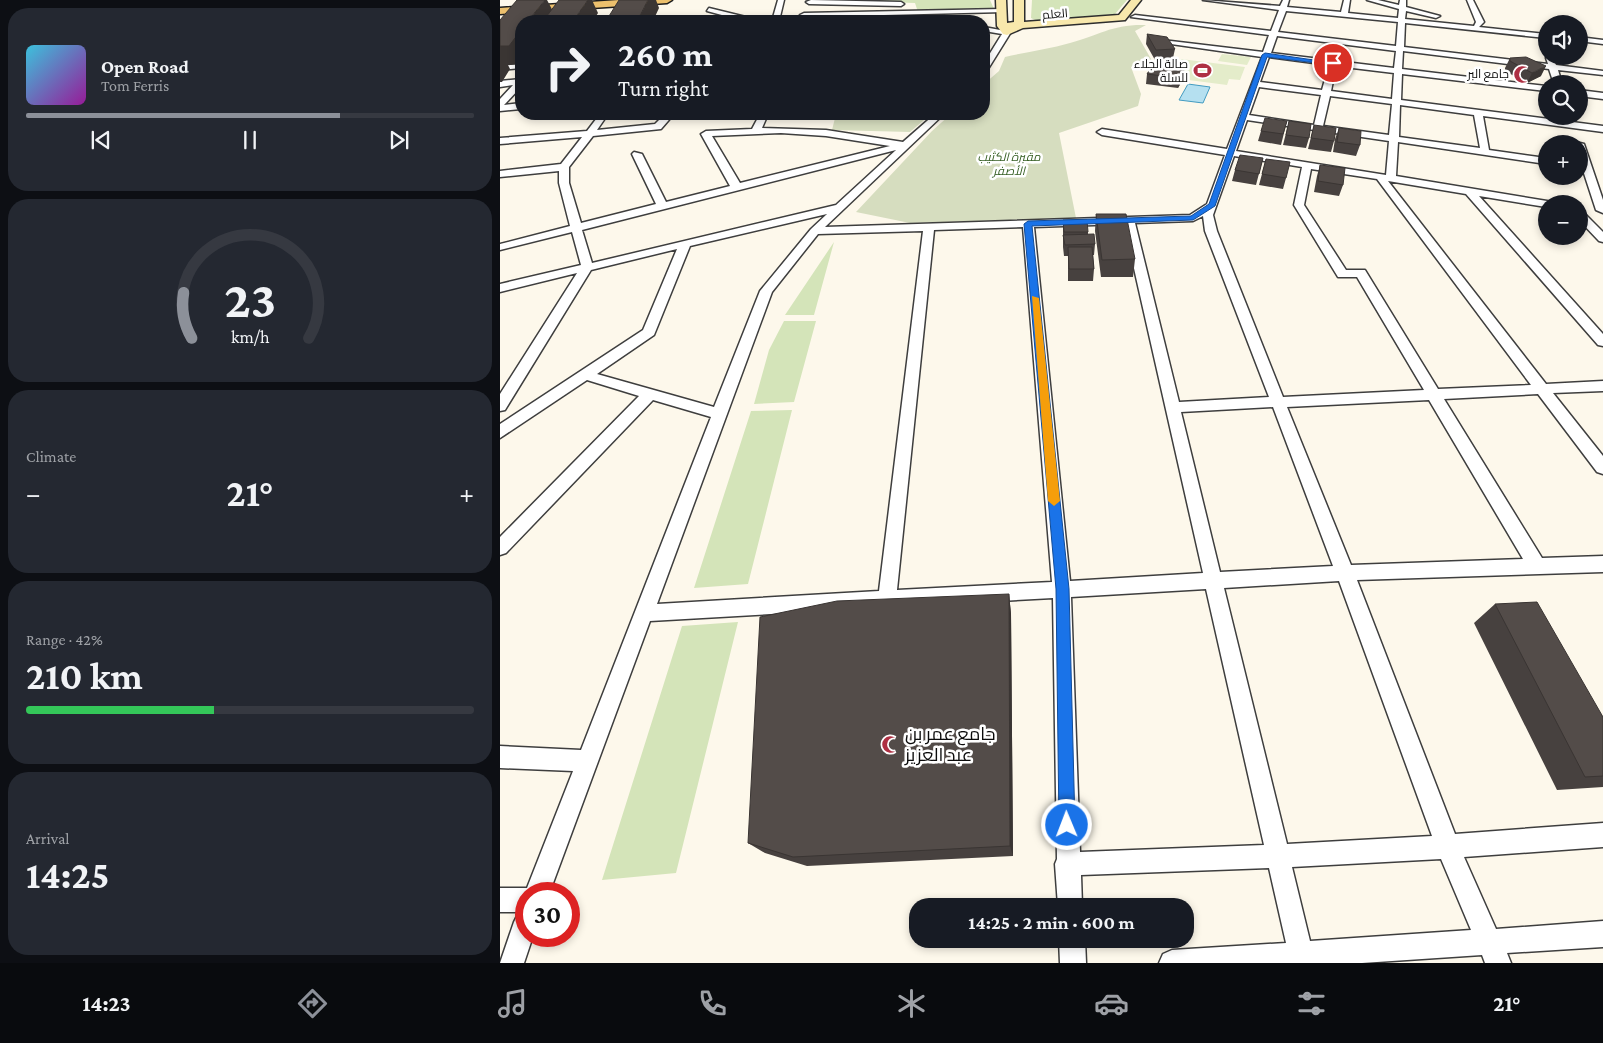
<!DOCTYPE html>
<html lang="en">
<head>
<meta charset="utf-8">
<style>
  :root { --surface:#171b24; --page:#242831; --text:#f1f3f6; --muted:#9ea1a6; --line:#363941; --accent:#8c9099 }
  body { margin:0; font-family:"Crimson Pro",Cairo,serif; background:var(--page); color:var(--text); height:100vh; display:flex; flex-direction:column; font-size:19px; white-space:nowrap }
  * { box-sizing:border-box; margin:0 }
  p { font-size:16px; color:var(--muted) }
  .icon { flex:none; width:28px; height:28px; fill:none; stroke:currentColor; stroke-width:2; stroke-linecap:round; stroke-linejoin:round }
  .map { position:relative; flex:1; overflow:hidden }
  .panel { display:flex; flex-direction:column; gap:8px; padding:8px; background:#0d0f14; width:500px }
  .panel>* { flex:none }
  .guide { position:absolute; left:15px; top:15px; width:475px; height:105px; border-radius:20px; box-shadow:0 2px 8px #0003; background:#171b24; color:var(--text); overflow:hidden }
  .buttons { position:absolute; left:1038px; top:15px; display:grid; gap:10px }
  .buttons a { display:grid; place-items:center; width:50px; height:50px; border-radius:50%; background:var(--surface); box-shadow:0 2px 8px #0003; font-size:25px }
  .speed { position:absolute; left:15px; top:882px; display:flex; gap:10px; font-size:25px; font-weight:700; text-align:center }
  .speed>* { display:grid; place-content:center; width:65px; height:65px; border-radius:50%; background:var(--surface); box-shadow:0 2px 8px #0003; line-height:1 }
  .speed .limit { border:8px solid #d22; background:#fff; color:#111 }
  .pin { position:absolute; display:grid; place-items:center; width:42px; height:42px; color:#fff; margin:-21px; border:2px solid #fff; border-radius:50%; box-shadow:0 1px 5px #0007 }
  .me { position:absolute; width:55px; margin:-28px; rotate:359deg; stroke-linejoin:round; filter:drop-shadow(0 0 4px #0008) }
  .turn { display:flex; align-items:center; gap:18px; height:105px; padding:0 20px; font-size:22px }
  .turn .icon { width:65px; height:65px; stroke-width:2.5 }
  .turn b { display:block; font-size:35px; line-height:42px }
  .big { font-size:38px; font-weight:700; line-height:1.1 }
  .panel .card { flex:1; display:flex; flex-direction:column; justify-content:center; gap:8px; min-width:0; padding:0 18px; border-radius:20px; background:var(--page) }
  .panel .dial { align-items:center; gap:0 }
  .dial svg { height:130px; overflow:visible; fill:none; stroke:var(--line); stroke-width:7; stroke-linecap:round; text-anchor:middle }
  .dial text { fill:var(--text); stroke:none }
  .song { display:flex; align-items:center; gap:15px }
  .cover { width:60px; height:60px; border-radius:8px; background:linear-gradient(135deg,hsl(190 70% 55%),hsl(300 70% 35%)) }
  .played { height:5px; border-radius:2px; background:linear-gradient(90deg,var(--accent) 70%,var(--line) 70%) }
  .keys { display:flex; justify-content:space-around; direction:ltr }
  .heat { display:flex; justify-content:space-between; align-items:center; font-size:28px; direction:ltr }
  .charge { height:8px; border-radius:4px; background:linear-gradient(90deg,#34c759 42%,var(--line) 0) }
  .trip { position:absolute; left:409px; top:898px; width:285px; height:50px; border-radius:20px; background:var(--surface); box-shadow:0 2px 8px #0003; font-weight:700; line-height:50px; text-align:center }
  .tab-bar { display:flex; height:80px; justify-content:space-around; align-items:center; background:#090b0e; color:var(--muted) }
  .tab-bar .icon { width:35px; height:35px }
  .tab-bar .current { color:var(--accent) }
  .tab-bar b { font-size:22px; color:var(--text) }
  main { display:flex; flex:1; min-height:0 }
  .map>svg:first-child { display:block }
</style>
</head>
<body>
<main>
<section class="panel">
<div class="card">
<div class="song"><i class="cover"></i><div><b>Open Road</b><p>Tom Ferris</p></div></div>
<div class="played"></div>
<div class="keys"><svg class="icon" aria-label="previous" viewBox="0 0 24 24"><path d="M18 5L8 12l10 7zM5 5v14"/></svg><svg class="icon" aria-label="pause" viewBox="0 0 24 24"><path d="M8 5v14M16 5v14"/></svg><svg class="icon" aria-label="next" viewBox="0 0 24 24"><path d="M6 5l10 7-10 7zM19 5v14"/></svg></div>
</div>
<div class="card dial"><svg viewBox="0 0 100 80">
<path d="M14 69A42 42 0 1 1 86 69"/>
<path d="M14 69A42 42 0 0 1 9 41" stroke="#8c9099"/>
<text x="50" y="56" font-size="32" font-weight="700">23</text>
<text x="50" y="72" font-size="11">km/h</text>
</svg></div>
<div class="card"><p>Climate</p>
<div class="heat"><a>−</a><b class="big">21°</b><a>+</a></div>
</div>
<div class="card"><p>Range · 42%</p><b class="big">210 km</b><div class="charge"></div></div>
<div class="card"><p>Arrival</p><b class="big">14:25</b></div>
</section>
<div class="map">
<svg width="1103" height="963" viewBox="0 0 1103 963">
  <rect width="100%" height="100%" fill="#fdf8eb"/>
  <path fill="#d4e4b9" d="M315 0H490L494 9 418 12 415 3Z
    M532 0H627L615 14 537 21 531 18Z
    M334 242 314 315H285Z
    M284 321H316L294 402 254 404 269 350Z
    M292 410 248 584 194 588 251 411Z
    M238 622 176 873 102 880 182 626Z"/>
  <path fill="#d6ddbf" d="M646 25 635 31 655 66 631 67 641 94 638 106 559 133 576 218 410 223 356 212 432 131 451 114H484V84L499 71 505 57C526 52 549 49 570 43 600 35 612 24 646 25Z
    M336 114H431L410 132 332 130Z"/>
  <path fill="#e4ecca" d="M722 54 751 57 747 65 718 61Z
    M681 59 745 67 740 80 729 79 727 85 658 76 666 61 679 63Z"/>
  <path fill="#b5e0f0" stroke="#429bc1" d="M688 84 710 87 703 103 679 100Z"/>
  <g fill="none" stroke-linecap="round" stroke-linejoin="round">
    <defs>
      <path id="minor" d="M278 0H284L279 21H272Z
        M311 0 401 2 404 4 401 6 309 4 306 2Z
        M703 0 780 6 783 0H789L787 7 841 12 844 0H850L848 13 898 18 899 9 867 0H878L899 5 900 0H906V7L940 16 936 18 906 11 905 19 974 26 976 22 967 0H973L984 22 979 27 1046 34V38L905 23 904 47 1048 64 1046 58 1052 56 1056 65 1103 71V75L1058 70 1062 84H1054L1049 69 903 51 902 69 1046 86V91L902 74 901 100 1103 126V132L983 116 989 150 1046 158V164L898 142 896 176 1053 202 1054 204H1046V207L979 196 1103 334V346L1098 345 966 194 888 181 1046 384 1103 381V391L1053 393 1103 456V474L1097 472 1038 394 944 399 1042 558 1103 556V572L857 580 955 834 1103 823V847L964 857 996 929 1103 921V947L1007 953 1011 963H985L982 955 862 963H659L663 954 672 950 786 943 769 868 581 875 582 906H558L555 864 557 859 553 598 150 621 49 894H26V936H33L24 963H0L14 922 19 912H0V888H27L73 771 0 768V746L81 750 211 417 153 400 6 553 0 555V537L139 396 87 380 0 438V424L143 330 177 249 91 270 5 410 0 411V394L77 273 0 292V284L81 265 72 232 0 250V244L70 226 59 183V171L0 177V171L61 164 82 137 0 144V138L87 131 100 114H108L97 130 155 124 165 114H174L161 129 93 136 69 167V183L81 223 156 204 132 154 134 152 142 154 166 202 230 186 201 134 206 131 252 129 260 114H268L262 128 326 130 403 142 435 114H444L325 227 690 215 707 204 725 155 602 135 597 132 602 129 727 149 762 57 650 41 654 39 763 52 769 35 631 17 635 15 771 31 779 10ZM786 11 898 22 896 46 778 32ZM777 36 896 51 894 68 771 53ZM769 57 829 65 822 90 760 82ZM836 66 894 73 892 99 831 91ZM759 87 821 95 814 125 749 115ZM830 96 892 104 889 135 823 126ZM900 105 974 115 980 148 899 137ZM747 120 889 141 886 175 736 151ZM281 133 326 136 390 146 240 183 212 136ZM396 150 336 205 92 263 82 230ZM734 156 802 167 794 205 838 277H857L924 390 783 397 717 231 713 215ZM811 169 877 179 1031 385 938 389 865 270H846L804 205ZM327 214 311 229 260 291 214 407 97 374 154 335 190 246ZM703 216 705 231 769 397 679 402 635 223 693 221ZM624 224 703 573 570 581 534 227ZM523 227 552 582 397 590 434 230ZM423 231 379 591 157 604 272 292 318 234ZM929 400 1023 559 851 565 787 407ZM773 407 833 566 720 572 681 412ZM839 581 932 836 787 844 724 588ZM706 589 764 845 580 852 571 597ZM941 859 971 930 810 941 792 867Z
        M209 8 254 19 255 21H244L207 11Z
        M502 9 504 12 304 17 300 15 304 13Z
        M484 27 511 32 488 69 484 71V63L502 34 484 31Z
        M1079 37 1103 40V44L1079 41Z
        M21 64V68L0 70V66Z
        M21 79V87L4 105 21 103V109L0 111V99L13 85 0 87V81Z
        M1079 90 1103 93V99L1079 96Z
        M1076 142 1084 144 1103 200V213L1096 210 1079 158V144H1074Z
        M1079 211 1083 212 1103 232V242L1099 241 1079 220Z
        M559 939H585L586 963H560Z"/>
      <path id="secondary" d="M496 0H506L507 23 514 22V0H524V22L619 15 631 0H641L625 20 523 28 507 35 503 34 497 26Z"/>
      <path id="primary" d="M119 0H172L167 3 0 14V8Z"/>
    </defs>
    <use href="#minor" stroke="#3e3e3e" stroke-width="3"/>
    <use href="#secondary" stroke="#2d2d2d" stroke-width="3"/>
    <use href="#primary" stroke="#1c1c1c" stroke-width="3"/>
    <use href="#minor" fill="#fff" fill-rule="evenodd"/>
    <use href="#secondary" fill="#f8e8ac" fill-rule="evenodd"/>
    <use href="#primary" fill="#ecc06d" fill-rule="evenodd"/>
  </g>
  <path fill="#47413f" d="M647 34 675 49 673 58 655 60 646 44Z
    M1010 58 1041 76 1027 83 1005 71V68Z
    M684 70 683 79 678 88 646 84 647 74Z
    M787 121 781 145 758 141 761 131Z
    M789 121 809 138 806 148 783 145Z
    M814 125 834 141 831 152 808 149Z
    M839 128 860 145 856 156 833 152 835 139Z
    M763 158 756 185 732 181 735 170Z
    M766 159 786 178 783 189 759 185Z
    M820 165 843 185 839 196 814 192 817 176Z
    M596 214 635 259 633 277H601L595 231Z
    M563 220 588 232V235L595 244 594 255H593L594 269 593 281H568V256H564L563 247Z
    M509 594 511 614 513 856 307 866 265 853 248 843Z
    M995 604 1103 717V787L1057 790 974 623Z"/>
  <path fill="#3a3533" d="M45 0H47L55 15 50 21H28Z
    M88 0H92L98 13 93 21H73Z
    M148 0H156L159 8 153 21H137Z
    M21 30V61L19 64 8 65 10 69 2 82H0V46Z
    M1046 66 1041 76 1027 83 1032 73Z
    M684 70 683 79 678 88 679 78Z
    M509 594 511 614 513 856 510 846Z"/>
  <path fill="#534c49" stroke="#3a3533" d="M17 0H45L28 21H21V30L9 46H0V20Z
    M59 0H88L73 21H43Z
    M119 0H148L137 21H106Z
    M647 34 667 37 675 49 656 50Z
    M1026 57 1046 66 1032 73 1010 61V58Z
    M652 66 684 70 679 78 647 74Z
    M765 118 787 121 783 134 761 131Z
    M789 121 811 124 809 138 786 135Z
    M814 125 836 128 834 141 811 138Z
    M839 128 861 131 860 145 837 142Z
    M740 155 763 158 759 174 735 170Z
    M766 159 790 162 786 178 762 174Z
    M820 165 845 168 843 185 818 181Z
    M596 214H626L635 259 602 260Z
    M563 220H587L588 232H564Z
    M594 234 595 244 565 245 563 235Z
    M568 247H592L594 269H569Z
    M509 594 510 846 293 857 248 843 260 617 337 601Z
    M1037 602 1103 717V776L1085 777 995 604Z"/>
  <path fill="#1a73e8" stroke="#114b97" d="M765 53 835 63 833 65 767 57 715 206 693 220 532 226 569 589 575 825 572 831 567 833 561 831 559 825 556 589 524 224 528 221 691 216 709 204 762 55Z"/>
  <path fill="#f59e0b" d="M532 296 539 298 560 501 554 506 548 501Z"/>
  <defs>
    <symbol id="stadium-bare" viewBox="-9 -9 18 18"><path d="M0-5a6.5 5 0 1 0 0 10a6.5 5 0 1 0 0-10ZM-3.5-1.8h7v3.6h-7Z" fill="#ae3043" stroke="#fff" stroke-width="2.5" paint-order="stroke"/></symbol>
    <symbol id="mosque-bare" viewBox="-9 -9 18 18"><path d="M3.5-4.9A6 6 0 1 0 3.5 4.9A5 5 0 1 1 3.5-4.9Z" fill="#ae3043" stroke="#fff" stroke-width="2.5" paint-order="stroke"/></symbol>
  </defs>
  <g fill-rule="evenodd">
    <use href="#stadium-bare" x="690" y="58" width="25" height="25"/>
    <use href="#mosque-bare" x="1010" y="62" width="25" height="25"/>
    <use href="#mosque-bare" x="378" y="732" width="25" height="25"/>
  </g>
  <g text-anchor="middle" stroke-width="5" stroke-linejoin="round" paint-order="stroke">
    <g font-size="12" fill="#0b0b0b" stroke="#fff">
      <text transform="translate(555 14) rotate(-5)" y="4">العلم</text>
    </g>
    <g font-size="12" fill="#0b0b0b" stroke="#fff" text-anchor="end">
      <text x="688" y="68">صالة الجلاء<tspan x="688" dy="14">للسلة</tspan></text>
      <text x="1009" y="78">جامع البر</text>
    </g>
    <g font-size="12" font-style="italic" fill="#345d22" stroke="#fff">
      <text x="509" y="161">مقبرة الكثيب<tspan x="509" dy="14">الأصفر</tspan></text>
    </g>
    <g font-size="18" fill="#0b0b0b" stroke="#fff" text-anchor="start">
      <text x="405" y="740">جامع عمر بن<tspan x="405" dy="21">عبد العزيز</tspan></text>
    </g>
  </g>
</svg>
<div class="buttons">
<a><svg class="icon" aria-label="sound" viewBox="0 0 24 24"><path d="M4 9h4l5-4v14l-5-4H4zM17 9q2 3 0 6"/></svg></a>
<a><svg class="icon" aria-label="search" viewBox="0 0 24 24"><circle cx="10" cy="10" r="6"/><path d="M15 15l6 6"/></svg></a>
<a>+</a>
<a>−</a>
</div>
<div class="speed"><div class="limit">30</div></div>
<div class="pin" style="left:833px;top:63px;background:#d93025"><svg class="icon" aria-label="arrive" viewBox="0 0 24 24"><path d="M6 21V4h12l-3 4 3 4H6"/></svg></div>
<svg class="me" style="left:567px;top:825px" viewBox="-20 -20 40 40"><circle r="17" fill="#1a73e8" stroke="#fff" stroke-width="3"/><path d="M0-11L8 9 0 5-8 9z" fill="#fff"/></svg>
<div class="trip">14:25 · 2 min · 600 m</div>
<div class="guide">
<div class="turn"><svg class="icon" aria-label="right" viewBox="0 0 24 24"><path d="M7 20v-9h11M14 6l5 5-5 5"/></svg><div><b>260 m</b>Turn right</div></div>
</div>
</div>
</main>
<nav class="tab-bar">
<b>14:23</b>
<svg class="icon current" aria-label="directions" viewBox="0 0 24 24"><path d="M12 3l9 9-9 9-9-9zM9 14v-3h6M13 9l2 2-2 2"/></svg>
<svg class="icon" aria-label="music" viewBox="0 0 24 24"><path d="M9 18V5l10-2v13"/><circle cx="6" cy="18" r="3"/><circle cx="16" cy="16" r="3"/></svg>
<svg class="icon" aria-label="phone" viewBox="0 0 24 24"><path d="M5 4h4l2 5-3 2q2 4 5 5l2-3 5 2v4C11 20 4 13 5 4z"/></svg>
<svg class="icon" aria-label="climate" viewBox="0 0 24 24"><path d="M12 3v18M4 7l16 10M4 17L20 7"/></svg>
<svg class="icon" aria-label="car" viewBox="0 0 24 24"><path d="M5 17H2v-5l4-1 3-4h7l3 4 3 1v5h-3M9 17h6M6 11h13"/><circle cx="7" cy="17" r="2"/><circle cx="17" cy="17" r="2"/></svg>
<svg class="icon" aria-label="filters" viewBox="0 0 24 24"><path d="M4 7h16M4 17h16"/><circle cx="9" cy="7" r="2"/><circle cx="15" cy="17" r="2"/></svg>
<b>21°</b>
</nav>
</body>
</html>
